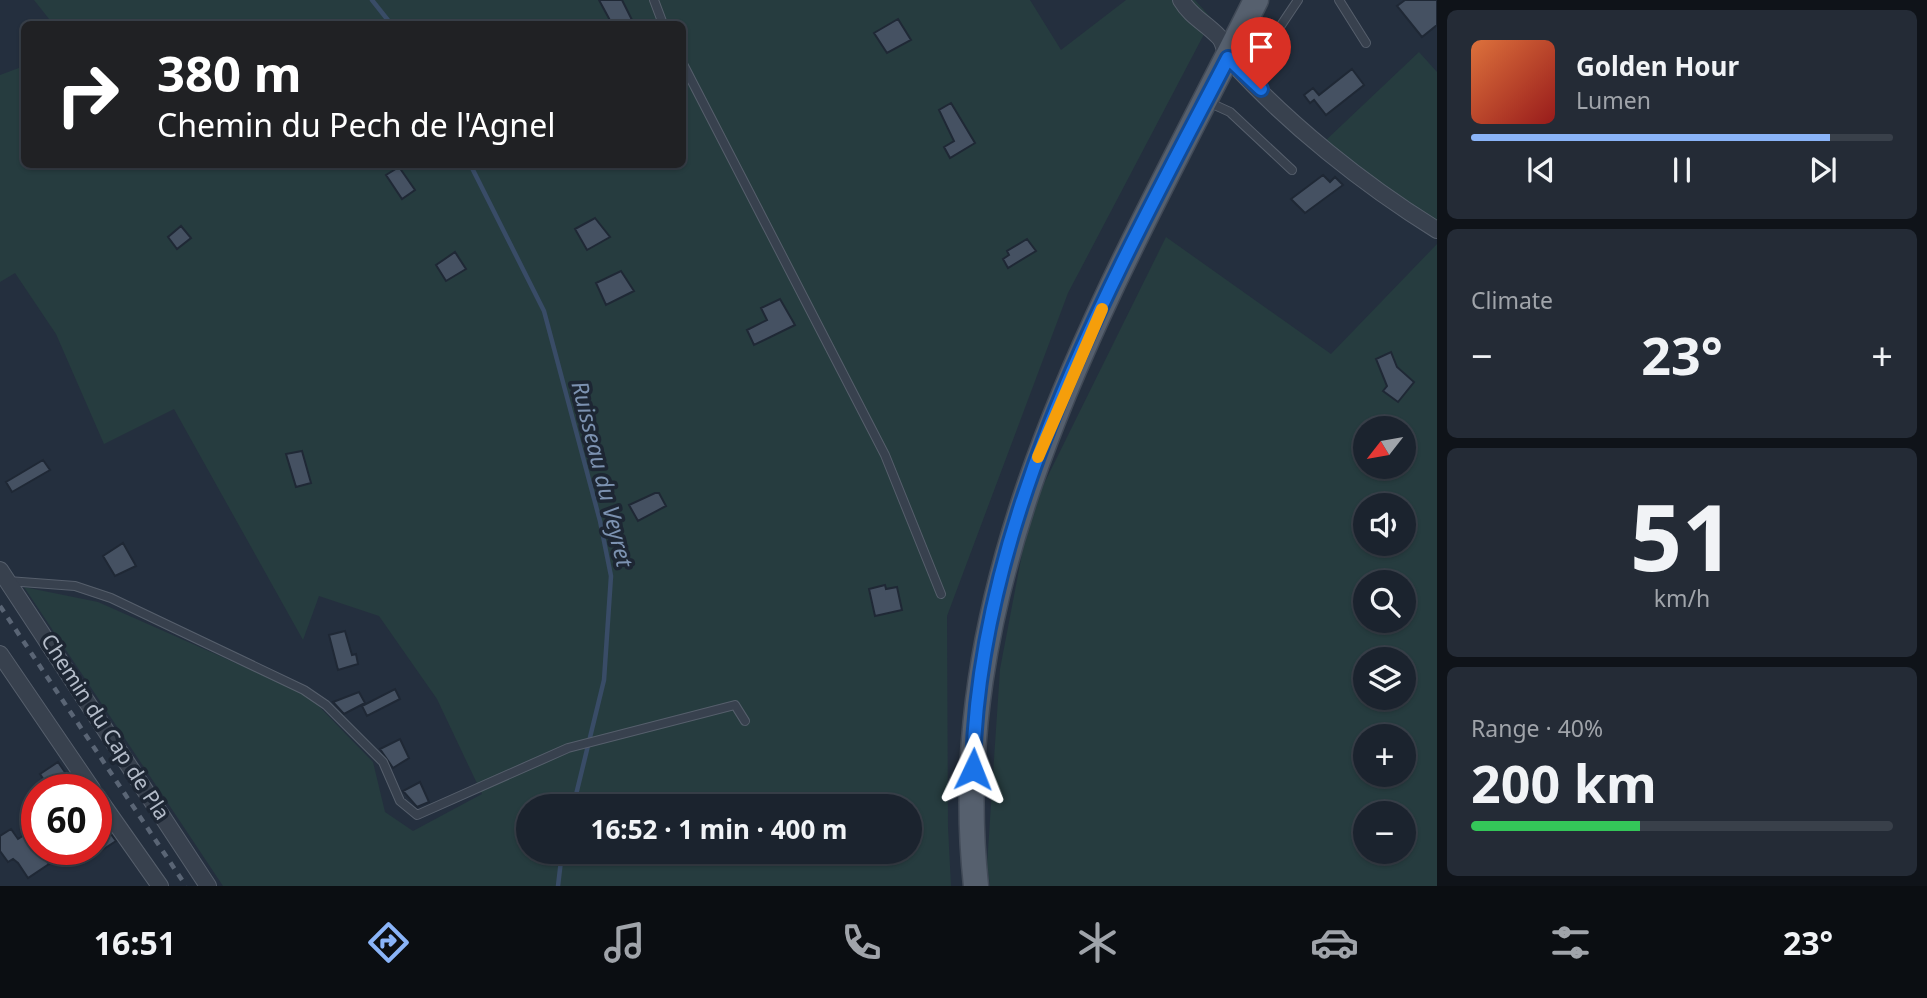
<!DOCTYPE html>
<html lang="en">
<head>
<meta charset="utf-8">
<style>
  :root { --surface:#1b232e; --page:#242b36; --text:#f1f3f6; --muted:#a0a4aa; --line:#39404a; --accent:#8ab4f8 }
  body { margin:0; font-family:"Noto Sans",sans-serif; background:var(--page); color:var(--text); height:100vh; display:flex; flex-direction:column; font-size:26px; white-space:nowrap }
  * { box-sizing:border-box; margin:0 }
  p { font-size:23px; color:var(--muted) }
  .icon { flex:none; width:38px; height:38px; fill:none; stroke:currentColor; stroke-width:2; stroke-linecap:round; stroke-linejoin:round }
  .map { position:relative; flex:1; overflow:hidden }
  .drawer { display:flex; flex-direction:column; gap:10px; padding:10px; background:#0f1319; width:490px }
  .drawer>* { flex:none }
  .banner { position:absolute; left:21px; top:21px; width:665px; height:147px; border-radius:10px; box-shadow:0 2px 5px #0004,0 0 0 2px var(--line); background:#202124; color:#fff; overflow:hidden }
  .needle { width:46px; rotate:239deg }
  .controls { position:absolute; left:1353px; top:416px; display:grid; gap:14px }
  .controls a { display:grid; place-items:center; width:63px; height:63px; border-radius:50%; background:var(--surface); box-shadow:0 2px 5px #0004,0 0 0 2px var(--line); font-size:35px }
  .speed { position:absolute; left:21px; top:774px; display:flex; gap:14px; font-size:35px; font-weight:700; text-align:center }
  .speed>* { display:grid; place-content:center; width:91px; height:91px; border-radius:50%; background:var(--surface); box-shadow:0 2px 5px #0004,0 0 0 2px var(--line); line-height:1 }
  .speed .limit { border:10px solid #d22; background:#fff; color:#111 }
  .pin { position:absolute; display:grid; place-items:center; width:60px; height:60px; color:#fff; margin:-72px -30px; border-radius:50% 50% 50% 0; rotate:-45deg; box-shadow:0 0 7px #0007 }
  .pin .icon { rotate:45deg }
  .me { position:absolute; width:77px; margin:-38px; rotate:2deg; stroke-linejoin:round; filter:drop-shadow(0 0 5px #0008) }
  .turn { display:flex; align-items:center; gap:24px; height:147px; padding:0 21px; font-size:32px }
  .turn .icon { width:91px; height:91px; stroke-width:2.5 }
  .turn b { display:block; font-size:49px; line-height:60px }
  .big { font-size:52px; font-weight:700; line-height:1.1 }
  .drawer .widget { flex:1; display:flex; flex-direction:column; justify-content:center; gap:10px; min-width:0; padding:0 24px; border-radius:10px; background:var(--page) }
  .drawer .dial { align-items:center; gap:0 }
  .dial b { font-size:91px; line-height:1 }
  .song { display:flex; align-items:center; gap:21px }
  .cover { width:84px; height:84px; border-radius:10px; background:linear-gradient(135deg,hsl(20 70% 55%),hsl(0 70% 35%)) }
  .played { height:7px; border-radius:4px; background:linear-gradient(90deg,var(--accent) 85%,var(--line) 85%) }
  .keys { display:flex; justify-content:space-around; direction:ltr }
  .heat { display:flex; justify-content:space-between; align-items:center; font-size:38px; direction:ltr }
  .charge { height:10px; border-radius:5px; background:linear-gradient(90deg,#34c759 40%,var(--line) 0) }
  .trip { position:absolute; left:516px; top:794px; width:406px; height:70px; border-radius:35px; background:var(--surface); box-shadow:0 2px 5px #0004,0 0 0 2px var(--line); font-weight:700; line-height:70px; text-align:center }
  .menu { display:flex; height:112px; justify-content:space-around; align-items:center; background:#0b0e12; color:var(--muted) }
  .menu .icon { width:49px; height:49px }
  .menu .selected { color:var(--accent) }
  .menu b { font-size:32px; color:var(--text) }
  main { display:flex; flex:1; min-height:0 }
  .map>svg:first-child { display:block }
</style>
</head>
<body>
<main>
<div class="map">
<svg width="1437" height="886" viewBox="0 0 1437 886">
  <rect width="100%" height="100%" fill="#242f3e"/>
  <path fill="#263c3f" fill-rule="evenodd" d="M34 0H1030L1061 50 1126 0H1195L1212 19 1068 293 947 616 948 827 951 886H223L24 587 98 602 308 695 373 762 385 812 413 831 482 794 437 699 379 616 319 596 303 640 174 409 104 444 56 334 15 273 0 282V75L24 66V164H682V24H53ZM528 807H910V852H528Z
    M1419 52 1437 72V227L1324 142Z
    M1166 237 1331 354 1437 244V886H990L987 865 1000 669 1030 512ZM1365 429H1404V467H1365ZM1365 506H1404V544H1365ZM1365 583H1404V621H1365ZM1365 660H1404V698H1365ZM1365 737H1404V775H1365ZM1365 814H1404V852H1365Z"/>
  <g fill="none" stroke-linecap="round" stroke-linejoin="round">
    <path stroke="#394c67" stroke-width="4.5" d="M372 0 391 24
      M470 164 544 311 600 521 611 576 604 680 573 807
      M558 886 562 852"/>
  </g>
  <path fill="#455162" stroke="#1f2835" stroke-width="2" d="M599 0H622L634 24H612Z
    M1405 0H1437V25L1422 37 1397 6Z
    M898 19 911 40 887 53 874 33Z
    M1352 69 1364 85 1326 115 1314 100 1310 103 1304 95 1313 88 1319 95Z
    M951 103 975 143 950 158 944 147 954 141 939 110Z
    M399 167 415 190 402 199 386 175Z
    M1323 175 1330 182 1335 177 1343 185 1305 213 1291 199Z
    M595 218 610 237 587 250 575 229Z
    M181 226 191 238 177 249 168 237Z
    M1027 239 1036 251 1008 268 1003 259 1009 255 1007 251Z
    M455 252 466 269 446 281 436 265Z
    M621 271 634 291 606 305 596 283Z
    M780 299 795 325 754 345 747 330 767 320 761 308Z
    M1391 352 1397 367 1414 382 1398 402 1383 391 1387 386 1376 359Z
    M302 451 311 483 296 487 286 454Z
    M43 460 50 470 12 492 6 482Z
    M655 493H659L666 506 638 521 629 505Z
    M123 543 136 566 115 576 103 556Z
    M885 585 886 589 897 587 902 610 875 616 869 589Z
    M345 631 352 655 356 654 358 664 338 670 329 635Z
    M395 689 400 699 367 716 362 706Z
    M359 692 365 703 344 714 333 702Z
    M400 739 409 758 393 768 380 749Z
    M58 762 71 781 67 783 71 789H50L40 774Z
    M420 782 429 802 417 807 403 791Z
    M96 814 116 841 96 854Z
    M37 827V849L49 864 28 878 18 863 13 859 8 862 0 851V836L11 829 18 839Z"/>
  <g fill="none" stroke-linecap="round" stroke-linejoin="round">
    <defs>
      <path id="lane" d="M654 0 663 24
        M1339 0 1366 43
        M682 62 885 455 941 594
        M1247 76 1298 0
        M1208 102 1230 112 1292 170
        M8 581 75 586 111 598 304 690 326 705 383 762 400 801 417 815 568 748 735 705 745 721"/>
      <path id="street" d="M1181 0C1191 17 1206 23 1219 37 1225 43 1224 54 1230 60 1288 124 1364 185 1437 230
        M0 570 208 886
        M0 654 92 789
        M96 795 160 886"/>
      <path id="primary" d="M976 886C941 563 1118 277 1256 0"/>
    </defs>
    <use href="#lane" stroke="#565f6c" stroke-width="10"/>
    <use href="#street" stroke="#565f6c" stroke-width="18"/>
    <use href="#primary" stroke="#414a57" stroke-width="27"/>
    <use href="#lane" stroke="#38414e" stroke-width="8"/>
    <use href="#street" stroke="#38414e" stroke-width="16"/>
    <use href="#primary" stroke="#56606e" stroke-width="24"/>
    <path stroke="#5a6575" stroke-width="4.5" stroke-dasharray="7 7" stroke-linecap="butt" d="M0 606 186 886"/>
  </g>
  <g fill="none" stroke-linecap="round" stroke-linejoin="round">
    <defs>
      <path id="route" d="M973 769C978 516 1114 277 1228 58L1261 89"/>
    </defs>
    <use href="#route" stroke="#114b97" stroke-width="18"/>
    <use href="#route" stroke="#1a73e8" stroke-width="12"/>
    <path stroke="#f59e0b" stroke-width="12" d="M1038 457 1102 309"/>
  </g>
  <g text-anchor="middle" stroke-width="7" stroke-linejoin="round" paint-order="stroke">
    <g font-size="21" fill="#b4bcc9" stroke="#1d2633">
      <text transform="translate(105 727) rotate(57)" y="7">Chemin du Cap de Pla</text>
    </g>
    <g font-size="23" font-style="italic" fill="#7c92b1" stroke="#1d2633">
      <text transform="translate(602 474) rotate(76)" y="8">Ruisseau du Veyret</text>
    </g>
  </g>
</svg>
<div class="controls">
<a><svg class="needle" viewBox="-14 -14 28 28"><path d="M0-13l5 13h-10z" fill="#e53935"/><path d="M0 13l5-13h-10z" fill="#a0a4aa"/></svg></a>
<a><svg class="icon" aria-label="sound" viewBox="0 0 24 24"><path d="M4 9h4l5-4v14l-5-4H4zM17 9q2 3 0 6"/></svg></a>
<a><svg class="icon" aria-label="search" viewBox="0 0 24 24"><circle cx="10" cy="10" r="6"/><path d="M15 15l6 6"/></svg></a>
<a><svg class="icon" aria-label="layers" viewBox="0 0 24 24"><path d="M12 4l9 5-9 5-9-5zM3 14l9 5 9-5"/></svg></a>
<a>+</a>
<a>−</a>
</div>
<div class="speed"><div class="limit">60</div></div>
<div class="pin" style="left:1261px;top:89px;background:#d93025"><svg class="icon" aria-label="arrive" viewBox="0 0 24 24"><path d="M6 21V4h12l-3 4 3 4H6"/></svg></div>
<svg class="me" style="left:973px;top:769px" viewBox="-20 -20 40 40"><path d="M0-17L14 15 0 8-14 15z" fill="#1a73e8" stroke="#fff" stroke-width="4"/></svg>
<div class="trip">16:52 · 1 min · 400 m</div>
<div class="banner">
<div class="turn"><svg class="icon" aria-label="right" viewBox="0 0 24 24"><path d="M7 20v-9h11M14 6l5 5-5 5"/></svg><div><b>380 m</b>Chemin du Pech de l'Agnel</div></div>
</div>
</div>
<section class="drawer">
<div class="widget">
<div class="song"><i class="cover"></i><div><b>Golden Hour</b><p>Lumen</p></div></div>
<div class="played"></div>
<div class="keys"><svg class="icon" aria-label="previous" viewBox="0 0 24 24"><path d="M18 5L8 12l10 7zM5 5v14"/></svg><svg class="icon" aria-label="pause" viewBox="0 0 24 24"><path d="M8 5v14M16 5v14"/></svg><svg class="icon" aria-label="next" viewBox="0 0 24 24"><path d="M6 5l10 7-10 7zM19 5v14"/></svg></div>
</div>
<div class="widget"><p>Climate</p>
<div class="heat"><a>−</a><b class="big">23°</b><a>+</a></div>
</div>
<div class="widget dial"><b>51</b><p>km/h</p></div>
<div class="widget"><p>Range · 40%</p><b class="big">200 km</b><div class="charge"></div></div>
</section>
</main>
<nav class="menu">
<b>16:51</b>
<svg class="icon selected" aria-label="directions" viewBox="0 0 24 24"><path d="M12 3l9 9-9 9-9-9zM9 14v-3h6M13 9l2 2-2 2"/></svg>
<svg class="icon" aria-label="music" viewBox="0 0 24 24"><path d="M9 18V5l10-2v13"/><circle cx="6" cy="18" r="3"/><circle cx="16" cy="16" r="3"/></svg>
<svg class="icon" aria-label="phone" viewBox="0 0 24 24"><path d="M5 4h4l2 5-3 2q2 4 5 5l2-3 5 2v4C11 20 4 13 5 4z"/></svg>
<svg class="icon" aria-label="climate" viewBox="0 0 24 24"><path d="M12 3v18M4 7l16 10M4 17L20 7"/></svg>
<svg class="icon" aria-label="car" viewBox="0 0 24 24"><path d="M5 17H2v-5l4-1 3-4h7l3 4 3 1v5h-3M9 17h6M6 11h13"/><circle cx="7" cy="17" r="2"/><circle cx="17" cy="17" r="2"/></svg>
<svg class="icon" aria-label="filters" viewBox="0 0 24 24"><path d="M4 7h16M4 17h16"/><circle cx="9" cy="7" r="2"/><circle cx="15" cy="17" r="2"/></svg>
<b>23°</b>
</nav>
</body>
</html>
